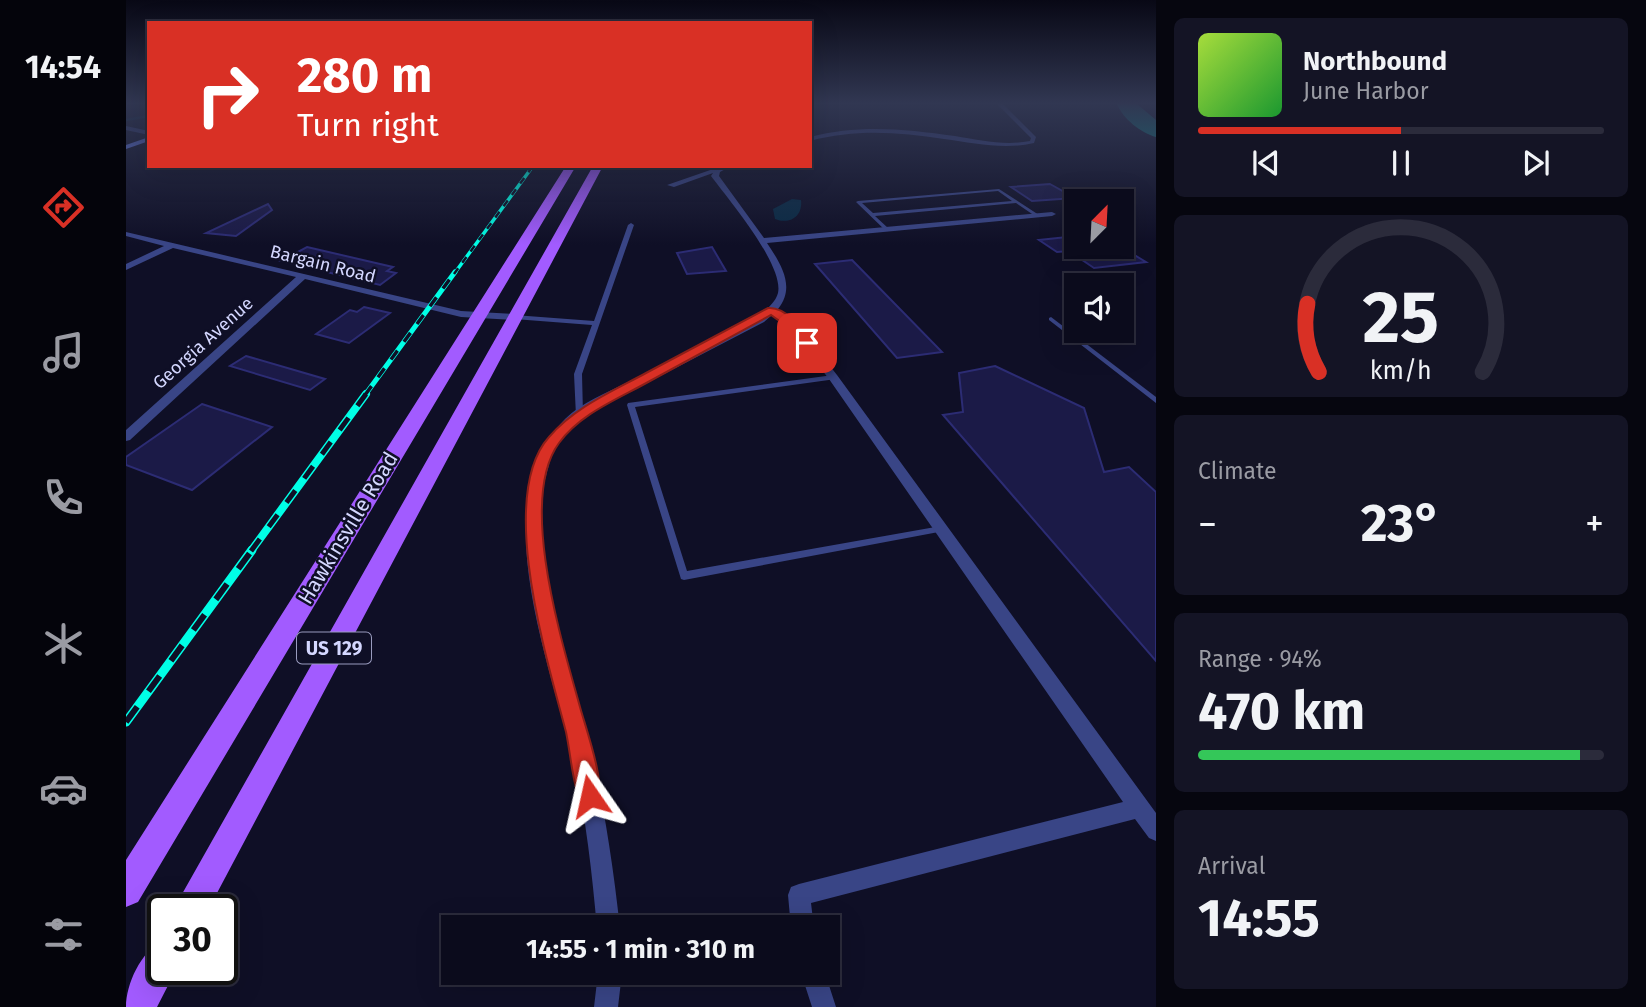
<!DOCTYPE html>
<html lang="en">
<head>
<meta charset="utf-8">
<style>
  :root { --surface:#0b0b1c; --page:#141425; --text:#f1f3f6; --muted:#9a9ba3; --line:#2b2b3b; --accent:#d93025 }
  body { margin:0; font-family:"Fira Sans",sans-serif; background:var(--page); color:var(--text); height:100vh; display:flex; flex-direction:column; font-size:26px; white-space:nowrap }
  * { box-sizing:border-box; margin:0 }
  p { font-size:23px; color:var(--muted) }
  .icon { flex:none; width:38px; height:38px; fill:none; stroke:currentColor; stroke-width:2; stroke-linecap:round; stroke-linejoin:round }
  .map { position:relative; flex:1; overflow:hidden }
  .drawer { display:flex; flex-direction:column; gap:18px; padding:18px; background:#06060f; width:490px }
  .drawer>* { flex:none }
  .top-card { position:absolute; left:21px; top:21px; width:665px; height:147px; border-radius:0px; box-shadow:0 7px 28px #0002,0 0 0 2px var(--line); background:#d93025; color:#fff; overflow:hidden }
  .needle { width:46px; rotate:24deg }
  .controls { position:absolute; left:938px; top:189px; display:grid; gap:14px }
  .controls a { display:grid; place-items:center; width:70px; height:70px; border-radius:0px; background:var(--surface); box-shadow:0 7px 28px #0002,0 0 0 2px var(--line); font-size:35px }
  .speed { position:absolute; left:21px; top:894px; display:flex; gap:14px; font-size:35px; font-weight:700; text-align:center }
  .speed>* { display:grid; place-content:center; width:91px; height:91px; border-radius:50%; background:var(--surface); box-shadow:0 7px 28px #0002,0 0 0 2px var(--line); line-height:1 }
  .speed .limit { border:4px solid #111; border-radius:10px; background:#fff; color:#111 }
  .pin { position:absolute; display:grid; place-items:center; width:60px; height:60px; color:#fff; margin:-30px; border-radius:14px; box-shadow:0 4px 10px #0006 }
  .me { position:absolute; width:77px; margin:-38px; rotate:349deg; stroke-linejoin:round; filter:drop-shadow(0 0 5px #0008) }
  .turn { display:flex; align-items:center; gap:24px; height:147px; padding:0 35px; font-size:32px }
  .turn .icon { width:91px; height:91px; stroke-width:2.5 }
  .turn b { display:block; font-size:49px; line-height:60px }
  .big { font-size:52px; font-weight:700; line-height:1.1 }
  .drawer .widget { flex:1; display:flex; flex-direction:column; justify-content:center; gap:10px; min-width:0; padding:0 24px; border-radius:10px; background:var(--page) }
  .drawer .dial { align-items:center; gap:0 }
  .dial svg { height:182px; overflow:visible; fill:none; stroke:var(--line); stroke-width:7; stroke-linecap:round; text-anchor:middle }
  .dial text { fill:var(--text); stroke:none }
  .song { display:flex; align-items:center; gap:21px }
  .cover { width:84px; height:84px; border-radius:10px; background:linear-gradient(135deg,hsl(80 70% 55%),hsl(130 70% 35%)) }
  .played { height:7px; border-radius:4px; background:linear-gradient(90deg,var(--accent) 50%,var(--line) 50%) }
  .keys { display:flex; justify-content:space-around; direction:ltr }
  .heat { display:flex; justify-content:space-between; align-items:center; font-size:38px; direction:ltr }
  .charge { height:10px; border-radius:5px; background:linear-gradient(90deg,#34c759 94%,var(--line) 0) }
  .trip { position:absolute; left:315px; top:915px; width:399px; height:70px; border-radius:0px; background:var(--surface); box-shadow:0 7px 28px #0002,0 0 0 2px var(--line); font-weight:700; line-height:70px; text-align:center }
  main { display:flex; flex:1; min-height:0 }
  .dock { display:flex; flex-direction:column; width:126px; justify-content:space-around; align-items:center; background:#04040b; color:var(--muted) }
  .dock .icon { width:49px; height:49px }
  .dock .selected { color:var(--accent) }
  .dock b { font-size:32px; color:var(--text) }
  .map>svg:first-child { display:block }
</style>
</head>
<body>
<main>
<nav class="dock">
<b>14:54</b>
<svg class="icon selected" aria-label="directions" viewBox="0 0 24 24"><path d="M12 3l9 9-9 9-9-9zM9 14v-3h6M13 9l2 2-2 2"/></svg>
<svg class="icon" aria-label="music" viewBox="0 0 24 24"><path d="M9 18V5l10-2v13"/><circle cx="6" cy="18" r="3"/><circle cx="16" cy="16" r="3"/></svg>
<svg class="icon" aria-label="phone" viewBox="0 0 24 24"><path d="M5 4h4l2 5-3 2q2 4 5 5l2-3 5 2v4C11 20 4 13 5 4z"/></svg>
<svg class="icon" aria-label="climate" viewBox="0 0 24 24"><path d="M12 3v18M4 7l16 10M4 17L20 7"/></svg>
<svg class="icon" aria-label="car" viewBox="0 0 24 24"><path d="M5 17H2v-5l4-1 3-4h7l3 4 3 1v5h-3M9 17h6M6 11h13"/><circle cx="7" cy="17" r="2"/><circle cx="17" cy="17" r="2"/></svg>
<svg class="icon" aria-label="filters" viewBox="0 0 24 24"><path d="M4 7h16M4 17h16"/><circle cx="9" cy="7" r="2"/><circle cx="15" cy="17" r="2"/></svg>
</nav>
<div class="map">
<svg width="1030" height="1007" viewBox="0 0 1030 1007">
  <rect width="100%" height="100%" fill="#0f0f26"/>
  <path fill="#092a44" d="M666 199 675 200C677 216 664 225 649 219L647 209Z"/>
  <g fill="none" stroke-linecap="round" stroke-linejoin="round">
    <path stroke="#092a44" stroke-width="2.5" d="M0 120 23 116"/>
    <path fill="#088786" fill-rule="evenodd" d="M991 104H1011L1030 120V137C1015 133 997 119 991 104Z"/>
  </g>
  <path fill="#1b1a47" stroke="#2c2c74" stroke-width="2" d="M924 184 949 198 906 201 885 187Z
    M142 204 146 210 110 236 80 233Z
    M950 236V247H995L1020 262 968 268 943 251 931 252 913 240Z
    M181 247 267 267 261 271 270 273 254 285 155 261Z
    M586 247 600 271 561 274 551 253Z
    M726 260 816 352 771 358 689 264Z
    M238 307 264 313 223 343 190 334 224 310 231 312Z
    M120 356 199 379 184 390 104 366Z
    M869 366 958 408 978 472 1003 467 1030 492V661L817 415 837 412 833 373Z
    M76 404 146 427 66 490 0 465V457Z"/>
  <g fill="none" stroke-linecap="round" stroke-linejoin="round">
    <path fill="#394586" fill-rule="evenodd" d="M873 189 913 215 909 216 890 203 749 216 762 228V230L760 231 730 202 732 201ZM872 191 886 201 747 213 736 203Z
      M505 223 508 225 456 374 457 414 453 416H450L448 374 466 325 388 319 385 317 388 315 468 321 502 225Z
      M925 317 1030 397V403L923 320V318Z
      M707 375H710V379L509 407 561 571 815 526 818 527 820 529 818 531 558 580 555 579 501 405 502 403Z"/>
    <path fill="#394586" fill-rule="evenodd" d="M871 104H877L910 137 908 143C878 150 848 143 818 139 772 132 729 129 684 141V137C733 124 779 129 829 136 853 140 879 146 904 141L905 138Z
      M0 126 23 131V135L0 130Z
      M605 166 594 172 593 176 638 238 926 212 930 214 926 216 641 243C655 264 670 287 652 309L671 324 711 375 1030 813V841L1023 838 1009 819 685 903 688 928H665L662 895 665 887 673 884 997 802 703 379 663 328 646 315 638 322 463 413C448 423 436 437 427 452 424 458 423 466 421 472 396 561 447 677 468 764 480 818 488 873 494 928H471C466 873 460 818 448 765 427 668 356 503 439 419 456 402 481 393 502 382 545 360 588 339 630 318 638 311 649 304 652 293 658 265 603 200 585 176L587 173 548 187 541 185 593 167Z
      M0 232 335 311 388 314 393 317 388 320 335 317 179 279 4 440 0 441V430L170 277 47 248 0 270V264L38 246 0 236Z
      M472 973H496L492 1007H468Z
      M675 973H699L710 1007H686Z"/>
    <path fill="#6b84ff" fill-rule="evenodd" d="M23 137V141L0 149V145Z"/>
    <path fill="#a25bff" fill-rule="evenodd" d="M440 166H450L12 902 0 907V860Z
      M467 166H477L82 910H47Z
      M37 941V970H50L31 1007H0C0 984 15 951 37 941Z"/>
    <defs>
      <path id="rail-far3" d="M328 274 407 166"/>
      <path id="rail-far2" d="M239 395 329 272"/>
      <path id="rail-far1" d="M125 551 240 394"/>
      <path id="rail" d="M0 722 126 550"/>
    </defs>
    <use href="#rail-far3" stroke="#00ffe6" stroke-width="3.5"/>
    <use href="#rail-far2" stroke="#00ffe6" stroke-width="5"/>
    <use href="#rail-far1" stroke="#00ffe6" stroke-width="8"/>
    <use href="#rail" stroke="#00ffe6" stroke-width="9"/>
    <use href="#rail-far3" stroke="#0f0f26" stroke-width="2.5" stroke-dasharray="7" stroke-linecap="butt"/>
    <use href="#rail-far2" stroke="#0f0f26" stroke-width="3.5" stroke-dasharray="11" stroke-linecap="butt"/>
    <use href="#rail-far1" stroke="#0f0f26" stroke-width="5" stroke-dasharray="15" stroke-linecap="butt"/>
    <use href="#rail" stroke="#0f0f26" stroke-width="6" stroke-dasharray="19" stroke-linecap="butt"/>
  </g>
  <linearGradient id="sky" x2="0" y2="1"><stop stop-color="#080815"/><stop offset="0.42" stop-color="#313752"/><stop offset="1" stop-color="#313752" stop-opacity="0"/></linearGradient>
  <rect width="1030" height="245" fill="url(#sky)"/>
  <path fill="#d93025" stroke="#8d1f18" stroke-width="2" d="M642 308C660 306 677 330 687 343L685 346H676L663 328 645 315C605 337 565 359 524 381 492 399 455 413 433 443 391 500 437 645 454 707 460 729 480 784 472 805L464 808 456 805C446 782 445 756 440 732 422 663 370 496 423 437 449 407 485 392 520 373 561 351 601 330 642 308Z"/>
  <g text-anchor="middle" stroke-width="5" stroke-linejoin="round" paint-order="stroke">
    <g font-size="18" fill="#d4d7ff" stroke="#0f0f26">
      <text transform="translate(197 264) rotate(14)" y="6">Bargain Road</text>
      <text transform="translate(77 343) rotate(-42)" y="6">Georgia Avenue</text>
    </g>
    <rect fill="#0f0f26" stroke="#999bbe" stroke-width="2" x="171" y="632.5" width="74" height="31" rx="5"/>
    <g font-size="19" font-weight="bold" fill="#d4d7ff">
      <text x="208" y="655">US 129</text>
    </g>
    <g font-size="21" fill="#d4d7ff" stroke="#0f0f26">
      <text transform="translate(222 528) rotate(-59)" y="7">Hawkinsville Road</text>
    </g>
  </g>
</svg>
<div class="controls">
<a><svg class="needle" viewBox="-14 -14 28 28"><path d="M0-13l5 13h-10z" fill="#e53935"/><path d="M0 13l5-13h-10z" fill="#9a9ba3"/></svg></a>
<a><svg class="icon" aria-label="sound" viewBox="0 0 24 24"><path d="M4 9h4l5-4v14l-5-4H4zM17 9q2 3 0 6"/></svg></a>
</div>
<div class="speed"><div class="limit">30</div></div>
<div class="pin" style="left:681px;top:343px;background:#d93025"><svg class="icon" aria-label="arrive" viewBox="0 0 24 24"><path d="M6 21V4h12l-3 4 3 4H6"/></svg></div>
<svg class="me" style="left:464px;top:796px" viewBox="-20 -20 40 40"><path d="M0-17L14 15 0 8-14 15z" fill="#d93025" stroke="#fff" stroke-width="4"/></svg>
<div class="trip">14:55 · 1 min · 310 m</div>
<div class="top-card">
<div class="turn"><svg class="icon" aria-label="right" viewBox="0 0 24 24"><path d="M7 20v-9h11M14 6l5 5-5 5"/></svg><div><b>280 m</b>Turn right</div></div>
</div>
</div>
<section class="drawer">
<div class="widget">
<div class="song"><i class="cover"></i><div><b>Northbound</b><p>June Harbor</p></div></div>
<div class="played"></div>
<div class="keys"><svg class="icon" aria-label="previous" viewBox="0 0 24 24"><path d="M18 5L8 12l10 7zM5 5v14"/></svg><svg class="icon" aria-label="pause" viewBox="0 0 24 24"><path d="M8 5v14M16 5v14"/></svg><svg class="icon" aria-label="next" viewBox="0 0 24 24"><path d="M6 5l10 7-10 7zM19 5v14"/></svg></div>
</div>
<div class="widget dial"><svg viewBox="0 0 100 80">
<path d="M14 69A42 42 0 1 1 86 69"/>
<path d="M14 69A42 42 0 0 1 9 39" stroke="#d93025"/>
<text x="50" y="56" font-size="32" font-weight="700">25</text>
<text x="50" y="72" font-size="11">km/h</text>
</svg></div>
<div class="widget"><p>Climate</p>
<div class="heat"><a>−</a><b class="big">23°</b><a>+</a></div>
</div>
<div class="widget"><p>Range · 94%</p><b class="big">470 km</b><div class="charge"></div></div>
<div class="widget"><p>Arrival</p><b class="big">14:55</b></div>
</section>
</main>
</body>
</html>
